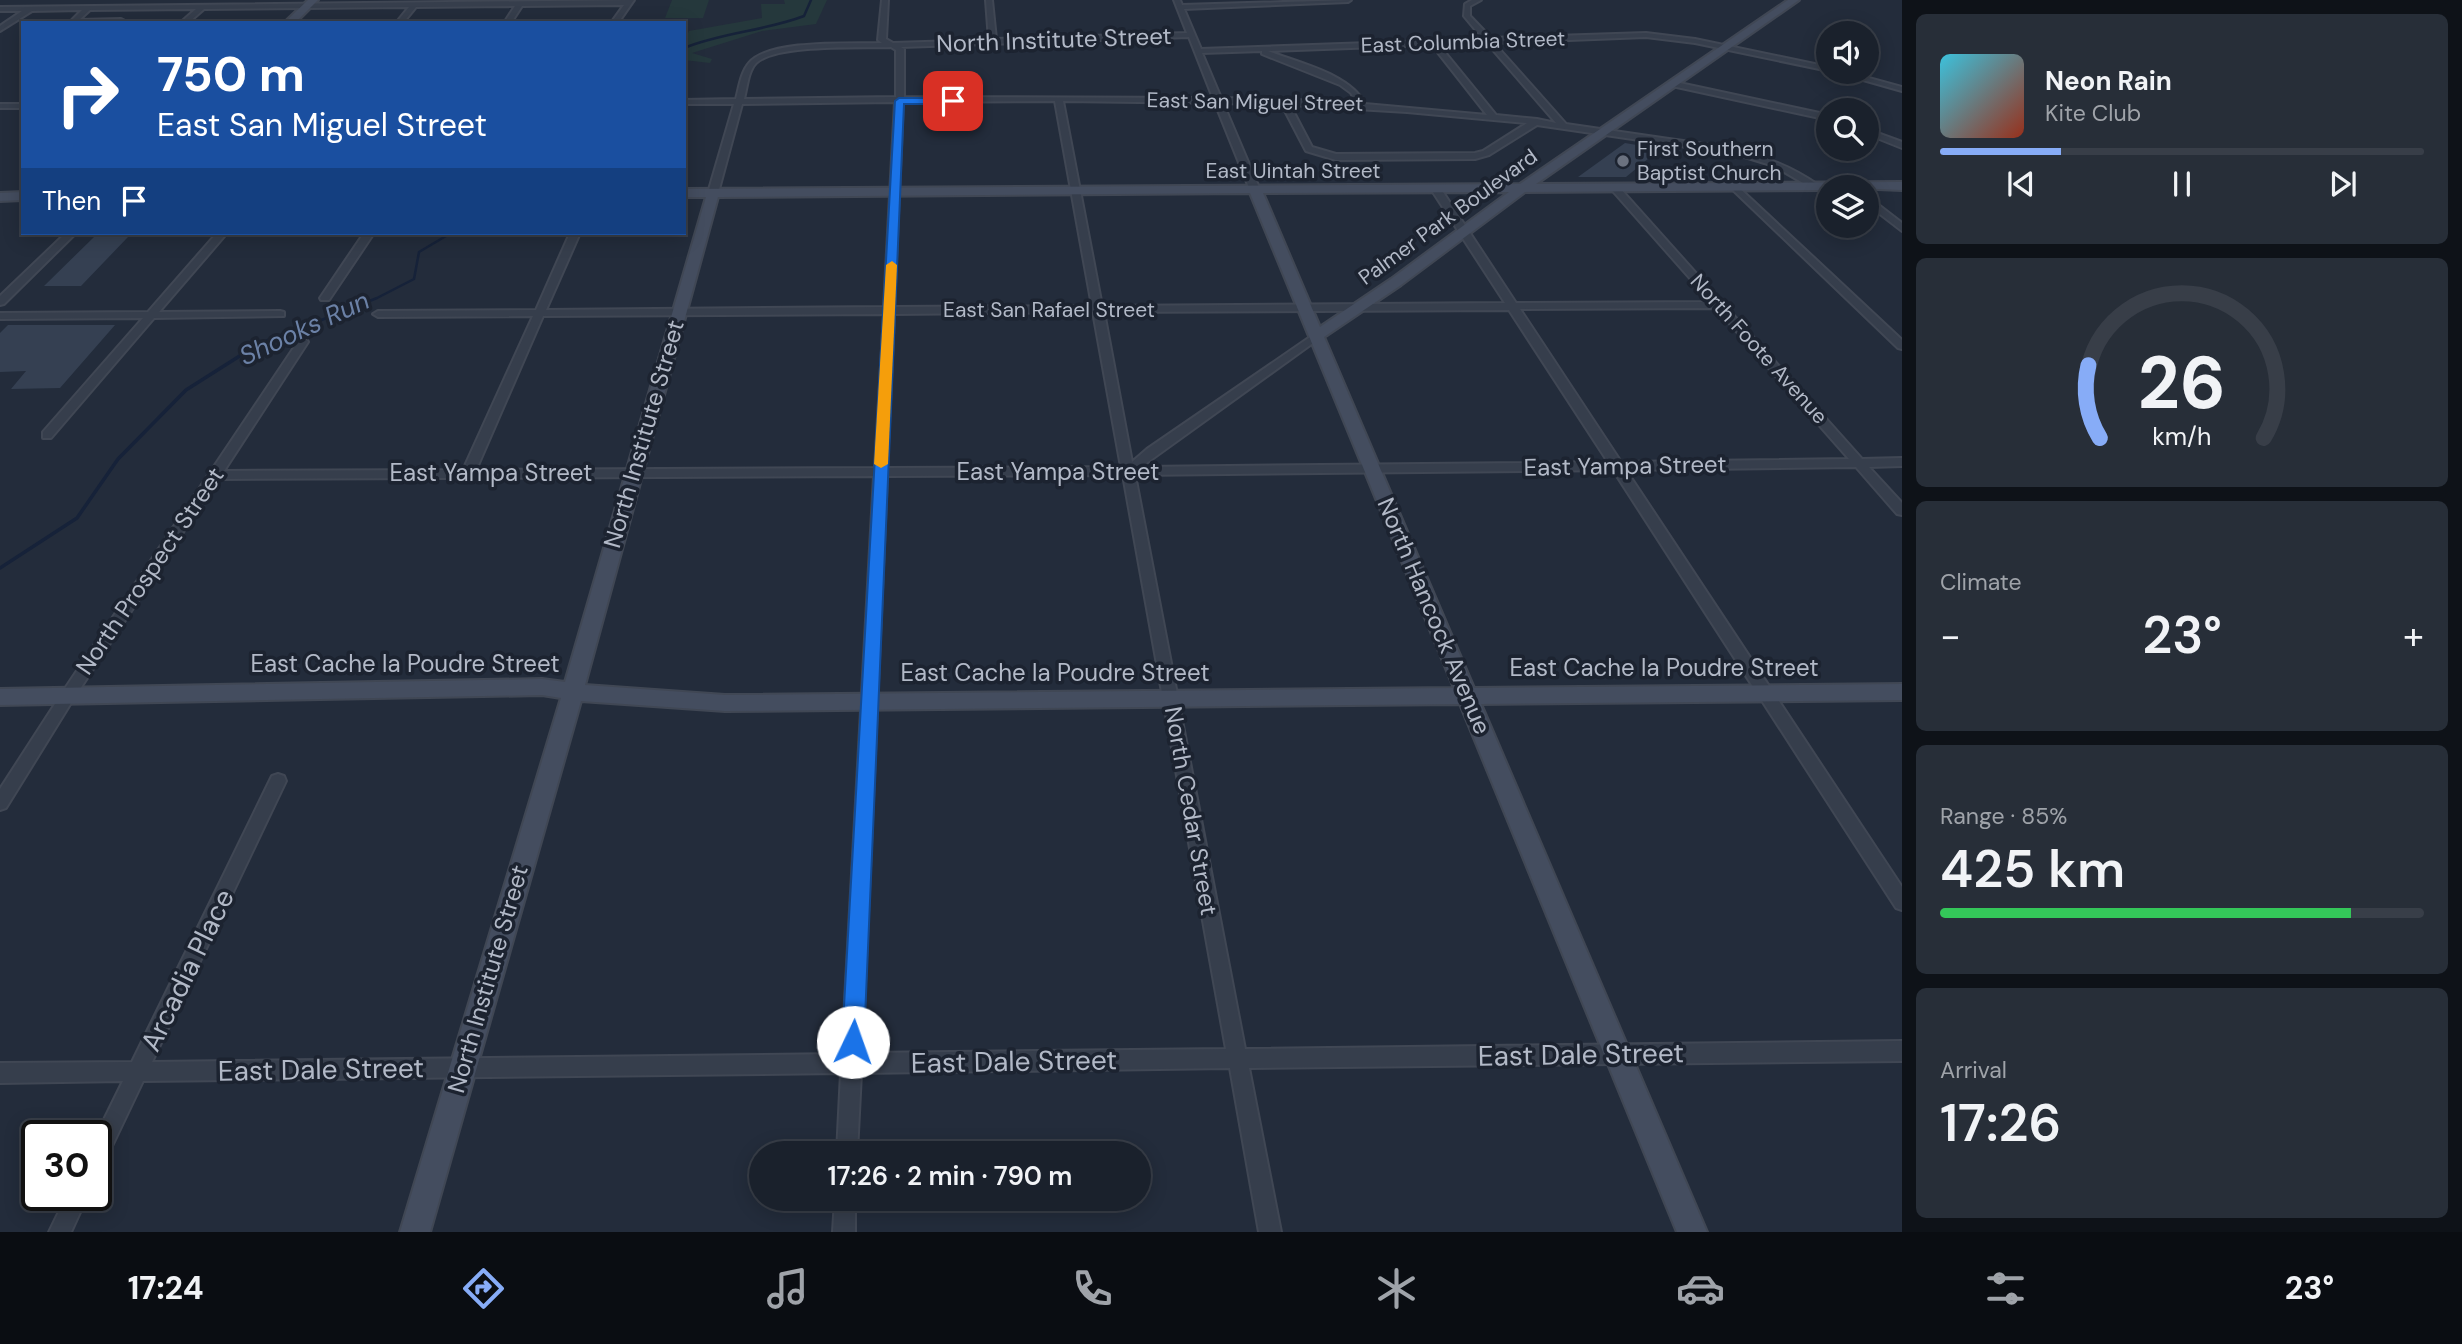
<!DOCTYPE html>
<html lang="en">
<head>
<meta charset="utf-8">
<style>
  :root { --surface:#1a212c; --page:#272e38; --text:#f1f3f6; --muted:#9fa3a9; --line:#383e48; --accent:#87acf7 }
  body { margin:0; font-family:"DM Sans",sans-serif; background:var(--page); color:var(--text); height:100vh; display:flex; flex-direction:column; font-size:26px; white-space:nowrap }
  * { box-sizing:border-box; margin:0 }
  p { font-size:23px; color:var(--muted) }
  .icon { flex:none; width:38px; height:38px; fill:none; stroke:currentColor; stroke-width:2; stroke-linecap:round; stroke-linejoin:round }
  .map { position:relative; flex:1; overflow:hidden }
  .sheet { display:flex; flex-direction:column; gap:14px; padding:14px; background:#0e1218; width:560px }
  .sheet>* { flex:none }
  .banner { position:absolute; left:21px; top:21px; width:665px; height:214px; border-radius:0px; box-shadow:0 4px 18px #0003,0 0 0 2px var(--line); background:#1a4fa0; color:#fff; overflow:hidden }
  .fabs { position:absolute; left:1816px; top:21px; display:grid; gap:14px }
  .fabs a { display:grid; place-items:center; width:63px; height:63px; border-radius:50%; background:var(--surface); box-shadow:0 4px 18px #0003,0 0 0 2px var(--line); font-size:35px }
  .speed { position:absolute; left:21px; top:1120px; display:flex; gap:14px; font-size:35px; font-weight:700; text-align:center }
  .speed>* { display:grid; place-content:center; width:91px; height:91px; border-radius:50%; background:var(--surface); box-shadow:0 4px 18px #0003,0 0 0 2px var(--line); line-height:1 }
  .speed .limit { border:4px solid #111; border-radius:10px; background:#fff; color:#111 }
  .pin { position:absolute; display:grid; place-items:center; width:60px; height:60px; color:#fff; margin:-30px; border-radius:14px; box-shadow:0 4px 10px #0006 }
  .me { position:absolute; width:77px; margin:-38px; rotate:3deg; stroke-linejoin:round; filter:drop-shadow(0 0 5px #0008) }
  .turn { display:flex; align-items:center; gap:24px; height:147px; padding:0 21px; font-size:32px }
  .turn .icon { width:91px; height:91px; stroke-width:2.5 }
  .turn b { display:block; font-size:49px; line-height:60px }
  .then { display:flex; align-items:center; height:66px; padding:0 21px; background:#0003; gap:14px; font-size:26px }
  .big { font-size:52px; font-weight:600; line-height:1.1 }
  .sheet .card { flex:1; display:flex; flex-direction:column; justify-content:center; gap:10px; min-width:0; padding:0 24px; border-radius:10px; background:var(--page) }
  .sheet .dial { align-items:center; gap:0 }
  .dial svg { height:182px; overflow:visible; fill:none; stroke:var(--line); stroke-width:7; stroke-linecap:round; text-anchor:middle }
  .dial text { fill:var(--text); stroke:none }
  .song { display:flex; align-items:center; gap:21px }
  .cover { width:84px; height:84px; border-radius:10px; background:linear-gradient(135deg,hsl(190 70% 55%),hsl(10 70% 35%)) }
  .played { height:7px; border-radius:4px; background:linear-gradient(90deg,var(--accent) 25%,var(--line) 25%) }
  .keys { display:flex; justify-content:space-around; direction:ltr }
  .heat { display:flex; justify-content:space-between; align-items:center; font-size:38px; direction:ltr }
  .charge { height:10px; border-radius:5px; background:linear-gradient(90deg,#34c759 85%,var(--line) 0) }
  .trip { position:absolute; left:749px; top:1141px; width:402px; height:70px; border-radius:35px; background:var(--surface); box-shadow:0 4px 18px #0003,0 0 0 2px var(--line); font-weight:600; line-height:70px; text-align:center }
  .dock { display:flex; height:112px; justify-content:space-around; align-items:center; background:#0a0d12; color:var(--muted) }
  .dock .icon { width:49px; height:49px }
  .dock .on { color:var(--accent) }
  .dock b { font-size:32px; color:var(--text) }
  main { display:flex; flex:1; min-height:0 }
  .map>svg:first-child { display:block }
</style>
</head>
<body>
<main>
<div class="map">
<svg width="1902" height="1232" viewBox="0 0 1902 1232">
  <rect width="100%" height="100%" fill="#232c3b"/>
  <path fill="#25383c" d="M672 0H709L703 18H665Z
    M784 0H827L816 24 762 31 692 53 712 59 710 63 684 60V41L689 31 762 18 761 4H785Z"/>
  <g fill="none" stroke-linecap="round" stroke-linejoin="round">
    <path stroke="#162239" stroke-width="2.5" d="M684 48C723 32 765 31 804 16L811 0
      M281 336 377 298 414 279 419 252 451 233"/>
    <path stroke="#162239" stroke-width="3.5" d="M0 568 77 518 118 459 186 390 257 345 285 334"/>
  </g>
  <path fill="#354052" d="M1625 143 1660 149 1626 177H1578Z
    M94 237H128L81 286H44Z
    M8 325H115L60 388 11 389 26 371 0 372V333Z"/>
  <g fill="none" stroke-linecap="round" stroke-linejoin="round">
    <defs>
      <path id="street" d="M634 0 618 23H611L624 5 522 6 511 23H504L515 6 416 7 403 23H396L409 7 204 9 188 23H180L196 9 90 10 79 20 121 19 125 21 122 23H69L82 10 32 11 0 31V26L22 11H0V7Z
        M882 0H888L886 39 893 43 989 40 986 0H992L996 39 1187 33 1174 0H1180L1182 5 1351 0 1348 2 1184 9 1201 49 1483 39 1464 16 1465 4 1472 0H1481L1470 6V16L1491 38 1646 33 1695 39 1829 67V71L1695 43 1646 37 1494 43 1566 124C1600 129 1635 134 1669 139 1723 146 1773 153 1818 185V189L1815 190 1774 166 1735 154 1537 125 1489 155 1475 159 1336 160 1306 151 1282 105 1223 103 1260 190 1255 193 1250 190 1215 103 1063 101 1102 306 1505 303 1431 189 1436 186 1441 189 1516 303 1711 302 1612 190V186H1618L1862 459 1902 458V466L1869 467 1902 503V515L1897 514 1856 467 1626 470 1902 887V910L1896 908 1613 470 1135 475 1245 1049 1902 1041V1061L1249 1068 1281 1232H1259L1230 1068 861 1073 857 1153H837L841 1073 143 1081 103 1165 96 1168V1136L123 1081 0 1083V1063L132 1062 272 776 278 774 284 776 286 781 152 1062 842 1054 874 476 218 479 74 698 6 808 0 810V789L64 690 299 340H307L308 342 224 471 463 470 533 316 378 317 373 314 378 311 536 310 570 233H580L546 310 884 307 895 102 742 104 718 193 713 196 708 193 734 104H684V100L736 99C739 88 741 72 749 63 769 39 851 44 882 43L878 40ZM1189 37 1213 98 904 97V49L901 47ZM1487 43 1556 123 1537 119 1496 115 1439 45ZM1432 45 1487 115 1365 104C1350 74 1299 63 1268 51ZM891 47 896 50V97L744 99C747 88 748 71 756 63 776 44 861 48 891 47ZM1262 51V54L1340 85 1351 93 1357 104 1284 99 1221 98 1202 53ZM1055 101 1092 306 894 307 903 102ZM1290 105 1407 112 1527 123 1483 151 1475 153 1336 154 1312 147ZM1716 308 1849 459 1621 462 1520 309ZM1509 310 1608 462 1141 467 1320 338 1321 336 1316 333 1147 449 1132 462 1104 312ZM1093 312 1121 467 887 468 894 314ZM884 314 875 468 476 470 543 316ZM1123 475 1226 1049 862 1053 887 476Z
        M1835 72H1847L1902 87V91Z
        M1675 82 1829 115V120L1672 86 1671 84Z
        M0 104H23V108H0Z
        M1867 129 1902 142V148L1867 134Z
        M1735 184 1902 340V349L1898 348 1732 189 1731 187Z
        M1867 196 1902 223V231L1867 204Z
        M66 233H76L4 304 0 305V296Z
        M217 233H227L159 312 280 311 284 312V316L154 318 51 438H43V432L143 318 0 319V313L148 312Z
        M364 233H374L329 300H321L320 298Z
        M67 1195H88L71 1232H49Z
        M835 1199H855V1232H833Z"/>
      <path id="secondary" d="M308 0H318L295 23H284Z
        M1788 0H1799L1536 184 1902 182V190L1829 187V190L1525 192 1401 285 1324 337 1474 688 1902 684V700L1481 704 1707 1232H1677L1460 704 725 711 581 701 430 1232H400L561 698 542 695 0 705V689L542 679 565 682 706 197H684V189L1520 184ZM1509 192 1391 279 1320 327 1263 193ZM1250 193 1454 688 725 695 585 685 718 197Z
        M23 192V200L0 201V193Z"/>
    </defs>
    <use href="#street" stroke="#404754" stroke-width="4"/>
    <use href="#secondary" stroke="#404754" stroke-width="4"/>
    <use href="#street" fill="#363e4c" fill-rule="evenodd"/>
    <use href="#secondary" fill="#444d5f" fill-rule="evenodd"/>
  </g>
  <path fill="#1a73e8" stroke="#114b97" stroke-width="2" d="M899 98H953L957 101 953 104H904L864 1042 860 1050 853 1053 845 1050 842 1042 895 101Z"/>
  <path fill="#f59e0b" d="M892 261 897 265 888 464 881 468 874 464 886 265Z"/>
  <circle fill="#6b7280" stroke="#1c2330" stroke-width="2.5" cx="1623" cy="161" r="7"/>
  <g text-anchor="middle" stroke-width="7" stroke-linejoin="round" paint-order="stroke">
    <g font-size="21" fill="#b2b9c7" stroke="#1c2330">
      <text transform="translate(1463 42) rotate(-2)" y="7">East Columbia Street</text>
      <text transform="translate(1255 102) rotate(1)" y="7">East San Miguel Street</text>
      <text x="1293" y="178">East Uintah Street</text>
      <text transform="translate(1448 217) rotate(-36)" y="7">Palmer Park Boulevard</text>
      <text x="1049" y="317">East San Rafael Street</text>
      <text transform="translate(1759 349) rotate(48)" y="7">North Foote Avenue</text>
    </g>
    <g font-size="21" fill="#b2b9c7" stroke="#1c2330" text-anchor="start">
      <text x="1637" y="156">First Southern<tspan x="1637" dy="24">Baptist Church</tspan></text>
    </g>
    <g font-size="24" fill="#b2b9c7" stroke="#1c2330">
      <text transform="translate(1054 40) rotate(-2)" y="8">North Institute Street</text>
      <text transform="translate(644 434) rotate(-74)" y="8">North Institute Street</text>
      <text transform="translate(1625 466) rotate(-1)" y="8">East Yampa Street</text>
      <text x="1058" y="480">East Yampa Street</text>
      <text x="491" y="481">East Yampa Street</text>
      <text transform="translate(150 571) rotate(-56)" y="8">North Prospect Street</text>
      <text transform="translate(1434 616) rotate(67)" y="8">North Hancock Avenue</text>
      <text x="405" y="672">East Cache la Poudre Street</text>
      <text x="1664" y="676">East Cache la Poudre Street</text>
      <text x="1055" y="681">East Cache la Poudre Street</text>
      <text transform="translate(1191 811) rotate(80)" y="8">North Cedar Street</text>
      <text transform="translate(488 979) rotate(-74)" y="8">North Institute Street</text>
    </g>
    <g font-size="26" font-style="italic" fill="#6b81a6" stroke="#1c2330">
      <text transform="translate(304 328) rotate(-25)" y="9">Shooks Run</text>
    </g>
    <g font-size="28" fill="#b2b9c7" stroke="#1c2330">
      <text transform="translate(187 970) rotate(-64)" y="10">Arcadia Place</text>
      <text transform="translate(1581 1054) rotate(-1)" y="10">East Dale Street</text>
      <text transform="translate(1014 1061) rotate(-1)" y="10">East Dale Street</text>
      <text transform="translate(321 1069) rotate(-1)" y="10">East Dale Street</text>
    </g>
  </g>
</svg>
<div class="fabs">
<a><svg class="icon" aria-label="sound" viewBox="0 0 24 24"><path d="M4 9h4l5-4v14l-5-4H4zM17 9q2 3 0 6"/></svg></a>
<a><svg class="icon" aria-label="search" viewBox="0 0 24 24"><circle cx="10" cy="10" r="6"/><path d="M15 15l6 6"/></svg></a>
<a><svg class="icon" aria-label="layers" viewBox="0 0 24 24"><path d="M12 4l9 5-9 5-9-5zM3 14l9 5 9-5"/></svg></a>
</div>
<div class="speed"><div class="limit">30</div></div>
<div class="pin" style="left:953px;top:101px;background:#d93025"><svg class="icon" aria-label="arrive" viewBox="0 0 24 24"><path d="M6 21V4h12l-3 4 3 4H6"/></svg></div>
<svg class="me" style="left:853px;top:1042px" viewBox="-20 -20 40 40"><circle r="19" fill="#fff"/><path d="M0-13L10 11 0 6-10 11z" fill="#1a73e8"/></svg>
<div class="trip">17:26 · 2 min · 790 m</div>
<div class="banner">
<div class="turn"><svg class="icon" aria-label="right" viewBox="0 0 24 24"><path d="M7 20v-9h11M14 6l5 5-5 5"/></svg><div><b>750 m</b>East San Miguel Street</div></div>
<div class="then">Then<svg class="icon" aria-label="arrive" viewBox="0 0 24 24"><path d="M6 21V4h12l-3 4 3 4H6"/></svg></div>
</div>
</div>
<section class="sheet">
<div class="card">
<div class="song"><i class="cover"></i><div><b>Neon Rain</b><p>Kite Club</p></div></div>
<div class="played"></div>
<div class="keys"><svg class="icon" aria-label="previous" viewBox="0 0 24 24"><path d="M18 5L8 12l10 7zM5 5v14"/></svg><svg class="icon" aria-label="pause" viewBox="0 0 24 24"><path d="M8 5v14M16 5v14"/></svg><svg class="icon" aria-label="next" viewBox="0 0 24 24"><path d="M6 5l10 7-10 7zM19 5v14"/></svg></div>
</div>
<div class="card dial"><svg viewBox="0 0 100 80">
<path d="M14 69A42 42 0 1 1 86 69"/>
<path d="M14 69A42 42 0 0 1 9 37" stroke="#87acf7"/>
<text x="50" y="56" font-size="32" font-weight="700">26</text>
<text x="50" y="72" font-size="11">km/h</text>
</svg></div>
<div class="card"><p>Climate</p>
<div class="heat"><a>−</a><b class="big">23°</b><a>+</a></div>
</div>
<div class="card"><p>Range · 85%</p><b class="big">425 km</b><div class="charge"></div></div>
<div class="card"><p>Arrival</p><b class="big">17:26</b></div>
</section>
</main>
<nav class="dock">
<b>17:24</b>
<svg class="icon on" aria-label="directions" viewBox="0 0 24 24"><path d="M12 3l9 9-9 9-9-9zM9 14v-3h6M13 9l2 2-2 2"/></svg>
<svg class="icon" aria-label="music" viewBox="0 0 24 24"><path d="M9 18V5l10-2v13"/><circle cx="6" cy="18" r="3"/><circle cx="16" cy="16" r="3"/></svg>
<svg class="icon" aria-label="phone" viewBox="0 0 24 24"><path d="M5 4h4l2 5-3 2q2 4 5 5l2-3 5 2v4C11 20 4 13 5 4z"/></svg>
<svg class="icon" aria-label="climate" viewBox="0 0 24 24"><path d="M12 3v18M4 7l16 10M4 17L20 7"/></svg>
<svg class="icon" aria-label="car" viewBox="0 0 24 24"><path d="M5 17H2v-5l4-1 3-4h7l3 4 3 1v5h-3M9 17h6M6 11h13"/><circle cx="7" cy="17" r="2"/><circle cx="17" cy="17" r="2"/></svg>
<svg class="icon" aria-label="filters" viewBox="0 0 24 24"><path d="M4 7h16M4 17h16"/><circle cx="9" cy="7" r="2"/><circle cx="15" cy="17" r="2"/></svg>
<b>23°</b>
</nav>
</body>
</html>
